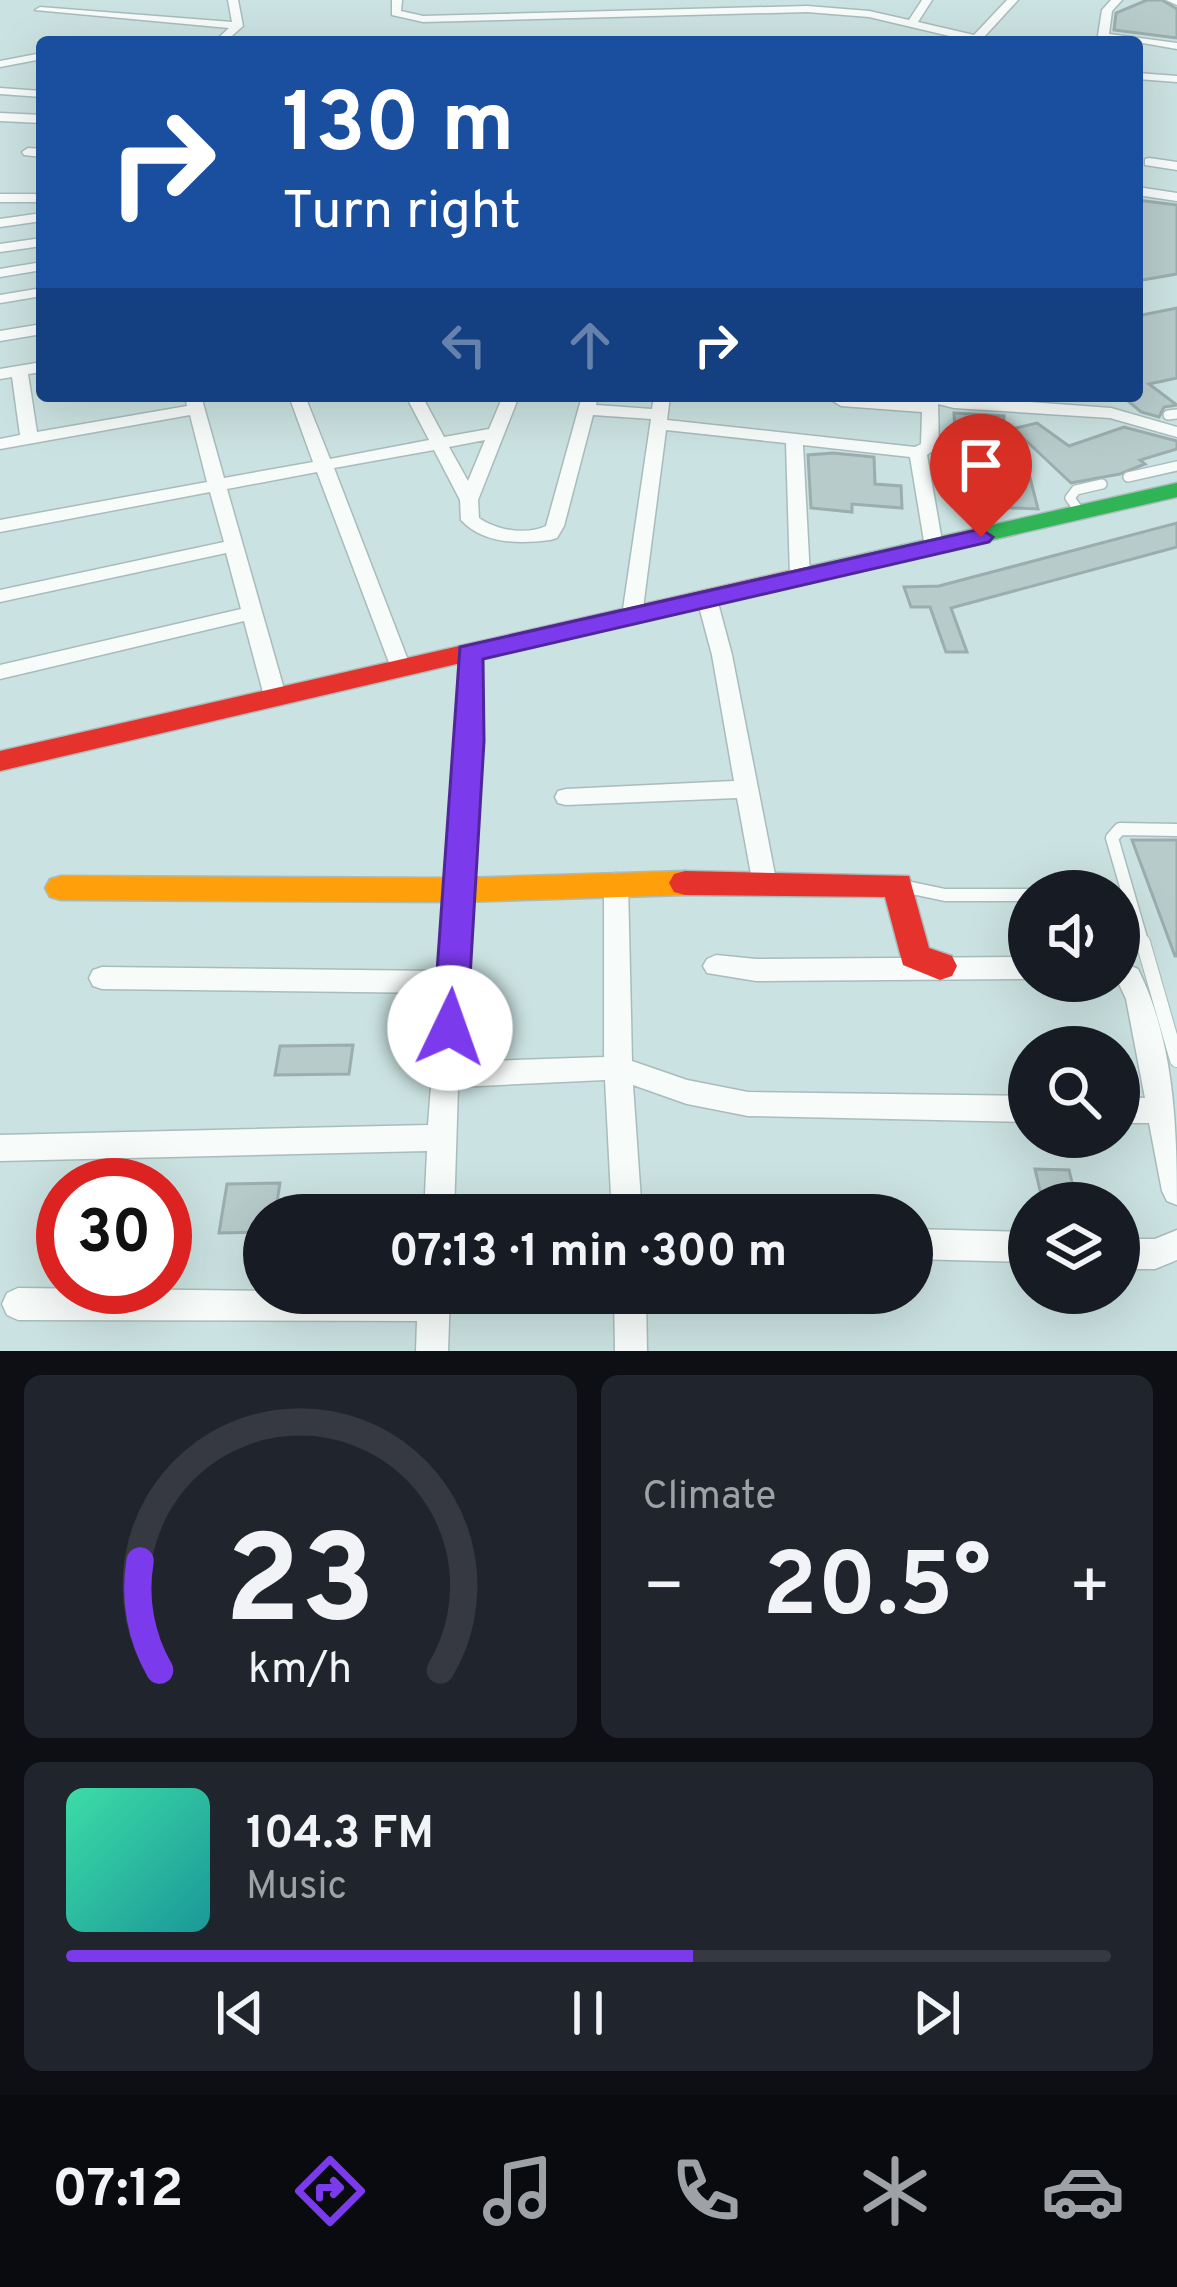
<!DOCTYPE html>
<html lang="en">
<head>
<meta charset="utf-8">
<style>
  :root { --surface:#171b24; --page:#20242c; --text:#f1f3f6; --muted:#9ea1a6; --line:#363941; --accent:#7c3aed }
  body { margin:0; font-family:Overpass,sans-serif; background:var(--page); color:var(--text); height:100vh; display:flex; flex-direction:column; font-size:45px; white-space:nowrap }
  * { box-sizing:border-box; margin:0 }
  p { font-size:39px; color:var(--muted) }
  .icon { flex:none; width:66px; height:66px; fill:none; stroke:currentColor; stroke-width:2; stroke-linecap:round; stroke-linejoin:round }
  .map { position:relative; height:1351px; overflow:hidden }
  .details { display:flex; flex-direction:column; gap:24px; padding:24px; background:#0d0f14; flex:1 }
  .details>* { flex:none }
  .hud { position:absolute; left:36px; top:36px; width:1107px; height:366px; border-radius:12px; box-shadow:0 12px 48px #0002; background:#1a4fa0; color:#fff; overflow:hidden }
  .controls { position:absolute; left:1008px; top:870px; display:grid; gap:24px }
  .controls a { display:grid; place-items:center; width:132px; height:132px; border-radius:50%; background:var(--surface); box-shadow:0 12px 48px #0002; font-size:60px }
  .speed { position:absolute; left:36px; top:1158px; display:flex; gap:24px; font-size:60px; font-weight:700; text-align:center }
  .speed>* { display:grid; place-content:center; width:156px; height:156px; border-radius:50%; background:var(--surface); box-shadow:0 12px 48px #0002; line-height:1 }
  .speed .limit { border:18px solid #d22; background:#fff; color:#111 }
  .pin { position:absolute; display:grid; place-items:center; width:102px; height:102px; color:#fff; margin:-123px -51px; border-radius:50% 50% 50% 0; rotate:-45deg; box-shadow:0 0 12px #0007 }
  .pin .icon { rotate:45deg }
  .me { position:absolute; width:132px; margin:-66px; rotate:3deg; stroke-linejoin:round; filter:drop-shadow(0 0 9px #0008) }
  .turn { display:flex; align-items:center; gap:42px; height:252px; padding:0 48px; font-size:54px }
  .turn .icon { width:156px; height:156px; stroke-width:2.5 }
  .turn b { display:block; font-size:84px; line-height:102px }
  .lanes { display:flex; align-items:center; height:114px; padding:0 48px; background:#0003; justify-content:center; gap:60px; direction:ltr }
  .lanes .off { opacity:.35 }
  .big { font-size:90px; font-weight:700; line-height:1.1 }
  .details .widget { flex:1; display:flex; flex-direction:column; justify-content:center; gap:18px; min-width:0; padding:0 42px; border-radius:18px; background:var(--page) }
  .details .dial { align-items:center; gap:0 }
  .dial svg { height:312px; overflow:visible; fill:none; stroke:var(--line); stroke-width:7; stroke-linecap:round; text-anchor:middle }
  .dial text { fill:var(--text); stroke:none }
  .song { display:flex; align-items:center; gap:36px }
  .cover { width:144px; height:144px; border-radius:18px; background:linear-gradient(135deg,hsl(160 70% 55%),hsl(180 70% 35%)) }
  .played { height:12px; border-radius:6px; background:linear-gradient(90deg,var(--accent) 60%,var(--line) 60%) }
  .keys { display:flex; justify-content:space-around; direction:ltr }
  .heat { display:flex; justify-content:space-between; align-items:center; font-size:66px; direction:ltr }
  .details .tiles { flex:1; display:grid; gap:24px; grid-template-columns:1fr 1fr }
  .widget:last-child { grid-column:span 2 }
  .trip { position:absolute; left:243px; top:1194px; width:690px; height:120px; border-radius:60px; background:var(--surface); box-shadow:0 12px 48px #0002; font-weight:700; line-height:120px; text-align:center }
  .tabs { display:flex; height:192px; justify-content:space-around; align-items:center; background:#090b0e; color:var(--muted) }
  .tabs .icon { width:84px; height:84px }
  .tabs .active { color:var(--accent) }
  .tabs b { font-size:54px; color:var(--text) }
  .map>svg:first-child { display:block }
</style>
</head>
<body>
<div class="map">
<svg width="1177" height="1351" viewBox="0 0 1177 1351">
  <rect width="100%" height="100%" fill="#cae2e1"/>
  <path fill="#b7cbca" stroke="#9baead" stroke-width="3" d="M1147 0H1162L1177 9V38L1114 30 1116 13Z
    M1137 200 1177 205V274L1137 281Z
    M1177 308V378L1149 384 1177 405 1164 407 1159 417 1141 412 1122 396H1137V316Z
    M954 413 1004 416 1003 431 1037 423 1069 446 1124 427 1177 441V449L1140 460 1145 464 1120 474 1071 483 1019 434 1038 509 991 507 985 479 997 480 988 433 955 431Z
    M833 453 874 457 875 484 901 486 902 508 852 504V512L811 508 808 455Z
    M1177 523V547L951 608 967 652H946L930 607H911L904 587 939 586Z
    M1132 840H1177V956H1175Z
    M353 1045 349 1074 275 1075 280 1046Z
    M1035 1169 1069 1170 1077 1203H1043Z
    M280 1183 275 1215H264V1232L219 1233 227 1184Z"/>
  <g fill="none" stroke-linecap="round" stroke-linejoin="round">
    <defs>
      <path id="lane-far2" d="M1168 415 1177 414
        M1128 477 1177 466
        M1080 512 1070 498 1076 490 1102 484"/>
      <path id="lane-far1" d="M907 887 945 895H1029
        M1143 945 1112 838 1120 829 1177 830"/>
      <path id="lane" d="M1143 942 1177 1060"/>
      <path id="street" d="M228 0H238L243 26 225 42H214L229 28 35 10 40 7 232 22Z
        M392 0H402L401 11 423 16 807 6 869 11 909 20 922 0H932L918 22 974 35 1007 0H1018L984 37 998 42H975L869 17 807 12 423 22 392 15Z
        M1111 0H1122L1112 11 1109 34 1177 43V49L1137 42H1097L1102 10Z
        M1166 0H1177V5Z
        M42 53V59L0 67V61Z
        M1137 73 1177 76V82L1137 79Z
        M0 88 42 91V97L0 94Z
        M0 113 42 115V123L0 121Z
        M28 148 42 149V157L24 155 22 152Z
        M1149 158 1177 162V170L1145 165V159Z
        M1137 187 1177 193V201L1137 195Z
        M0 194H35L42 198 35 202H0Z
        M42 213V221L0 227V219Z
        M42 238V246L0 252V244Z
        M42 262V270L0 277V269Z
        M42 288V296L0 303V295Z
        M42 324V334L0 341V331Z
        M42 362V372L28 374 37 432 187 406 185 396H201L224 478 313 462 289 396H305L330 459 429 440 406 396H422L444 437 489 429 503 396H519L478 500 479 518C498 531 526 535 546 526L582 396H598L596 405 652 409 654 396H670L667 420 915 447 921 444 922 412 841 406 833 401 841 396 922 402V396H948L1111 408 1177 427V437L1110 418 954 408 938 404 939 446 927 455 943 547 934 553 925 547 910 457 803 445 810 577 800 583 790 577 786 443 666 430 642 616 632 622 622 616 651 419 593 415 564 526 557 538 550 540C519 544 483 544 461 520L460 500 434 450 334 468 411 668 401 675 391 668 317 472 227 489 286 696 275 703 264 696 244 621 0 679V665L241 609 226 553 0 602V590L224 542 210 492 0 532V520L207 482 190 415 0 449V439L20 435 12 377 0 379V369ZM485 440 468 481 449 447Z
        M707 593 717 599 732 655 777 885 774 892 765 894 756 892 753 885 737 798 566 805 558 803 555 797 558 791 566 789 734 781 712 655 697 599Z
        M469 646 479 653 477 794 460 1062 604 1057V882L607 875 616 873 625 875 628 882 632 1061 687 1080 748 1092 1029 1096V1122L748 1116 687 1104 633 1085 642 1215H612L605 1080 458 1087 454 1215H424L427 1151 0 1161V1135L428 1125 438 993 102 989 93 986 89 978 93 970 102 967 440 971 454 794 459 653Z
        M716 955 756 959 1029 957V979L756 981 707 973 703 966 707 959Z
        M1119 961 1138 969C1174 1041 1177 1126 1177 1205L1167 1201 1162 1191 1149 1123H1119V1097L1145 1098 1126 999 1119 984 1113 981H1119Z
        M912 1229 1029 1232V1262L912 1259Z
        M1177 1230V1260L1155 1269H1119V1239H1155Z
        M18 1288 450 1293 448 1351H416L417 1321 18 1320 7 1315 2 1304 7 1293Z
        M614 1293H646L647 1351H615Z"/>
      <path id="fast" d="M1177 483V497L806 583 794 575 806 567Z"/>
      <path id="slow" d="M685 871 696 874 701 883 696 892 685 895 460 902 61 900 50 897 45 888 50 879 61 876 460 878Z"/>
      <path id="jam" d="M806 567 815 570 818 575 815 580 0 771V751Z
        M685 871 909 876 929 948 952 956 957 966 952 976 940 980 903 965 885 897 685 895 674 892 669 883 674 874Z"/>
    </defs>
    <use href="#lane-far2" stroke="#a9bcbb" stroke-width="12"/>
    <use href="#lane-far1" stroke="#a9bcbb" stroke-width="15"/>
    <use href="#lane" stroke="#a9bcbb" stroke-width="16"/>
    <use href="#street" stroke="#a9bcbb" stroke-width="3"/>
    <use href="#fast" stroke="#a9bcbb" stroke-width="3"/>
    <use href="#slow" stroke="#a9bcbb" stroke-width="3"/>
    <use href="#jam" stroke="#a9bcbb" stroke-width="3"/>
    <use href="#lane-far2" stroke="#f7fbfa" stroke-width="9"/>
    <use href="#lane-far1" stroke="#f7fbfa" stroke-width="12"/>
    <use href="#lane" stroke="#f7fbfa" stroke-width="14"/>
    <use href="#street" fill="#f7fbfa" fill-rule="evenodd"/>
    <use href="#fast" fill="#30b455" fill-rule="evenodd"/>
    <use href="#slow" fill="#ff9f0a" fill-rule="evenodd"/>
    <use href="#jam" fill="#e5322d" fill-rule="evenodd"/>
  </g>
  <path fill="#7c3aed" stroke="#51269a" stroke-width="3" d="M981 529 993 537 989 542 483 659 484 741 467 1028 462 1038 450 1042 438 1038 433 1028 460 647Z"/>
</svg>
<div class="controls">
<a><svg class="icon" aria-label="sound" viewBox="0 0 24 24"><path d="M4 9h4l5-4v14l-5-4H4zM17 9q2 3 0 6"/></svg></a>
<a><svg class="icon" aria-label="search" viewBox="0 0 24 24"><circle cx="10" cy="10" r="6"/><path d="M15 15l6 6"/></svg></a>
<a><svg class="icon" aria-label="layers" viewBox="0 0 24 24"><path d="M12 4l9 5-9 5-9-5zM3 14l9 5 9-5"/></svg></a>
</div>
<div class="speed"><div class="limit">30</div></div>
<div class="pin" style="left:981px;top:537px;background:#d93025"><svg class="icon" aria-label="arrive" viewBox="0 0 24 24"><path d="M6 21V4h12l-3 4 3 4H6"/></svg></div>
<svg class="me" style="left:450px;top:1028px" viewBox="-20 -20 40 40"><circle r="19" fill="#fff"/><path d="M0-13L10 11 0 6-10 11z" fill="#7c3aed"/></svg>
<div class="trip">07:13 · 1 min · 300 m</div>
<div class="hud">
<div class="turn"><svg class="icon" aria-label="right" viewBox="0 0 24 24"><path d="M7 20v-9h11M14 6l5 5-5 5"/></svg><div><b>130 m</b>Turn right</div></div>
<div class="lanes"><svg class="icon off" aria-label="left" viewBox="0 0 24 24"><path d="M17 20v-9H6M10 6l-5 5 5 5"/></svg><svg class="icon off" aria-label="ahead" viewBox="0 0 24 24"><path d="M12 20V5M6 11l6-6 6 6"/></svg><svg class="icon" aria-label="right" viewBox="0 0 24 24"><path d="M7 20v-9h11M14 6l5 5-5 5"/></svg></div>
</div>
</div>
<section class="details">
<div class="tiles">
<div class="widget dial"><svg viewBox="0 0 100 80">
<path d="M14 69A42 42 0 1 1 86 69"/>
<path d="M14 69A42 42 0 0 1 9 41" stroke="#7c3aed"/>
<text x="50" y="56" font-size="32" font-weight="700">23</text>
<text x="50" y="72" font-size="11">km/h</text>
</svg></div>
<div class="widget"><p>Climate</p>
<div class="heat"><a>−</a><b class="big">20.5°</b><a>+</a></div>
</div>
<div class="widget">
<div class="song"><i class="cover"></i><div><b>104.3 FM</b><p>Music</p></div></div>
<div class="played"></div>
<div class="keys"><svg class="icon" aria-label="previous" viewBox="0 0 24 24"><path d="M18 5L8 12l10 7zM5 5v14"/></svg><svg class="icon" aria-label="pause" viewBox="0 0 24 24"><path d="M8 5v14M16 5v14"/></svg><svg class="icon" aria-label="next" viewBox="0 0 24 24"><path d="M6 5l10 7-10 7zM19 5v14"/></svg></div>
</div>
</div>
</section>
<nav class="tabs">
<b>07:12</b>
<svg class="icon active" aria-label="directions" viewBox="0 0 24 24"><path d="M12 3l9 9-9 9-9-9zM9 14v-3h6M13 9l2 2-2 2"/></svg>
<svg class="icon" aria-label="music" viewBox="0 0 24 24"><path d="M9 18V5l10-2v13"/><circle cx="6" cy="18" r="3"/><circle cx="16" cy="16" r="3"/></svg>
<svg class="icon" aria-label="phone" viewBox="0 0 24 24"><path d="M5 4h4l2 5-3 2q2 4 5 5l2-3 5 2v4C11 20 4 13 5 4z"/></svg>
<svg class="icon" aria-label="climate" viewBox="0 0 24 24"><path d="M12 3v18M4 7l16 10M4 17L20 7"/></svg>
<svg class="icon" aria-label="car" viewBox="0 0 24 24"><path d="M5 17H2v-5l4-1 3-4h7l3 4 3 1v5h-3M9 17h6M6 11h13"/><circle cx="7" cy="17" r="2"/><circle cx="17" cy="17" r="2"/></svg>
</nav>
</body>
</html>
